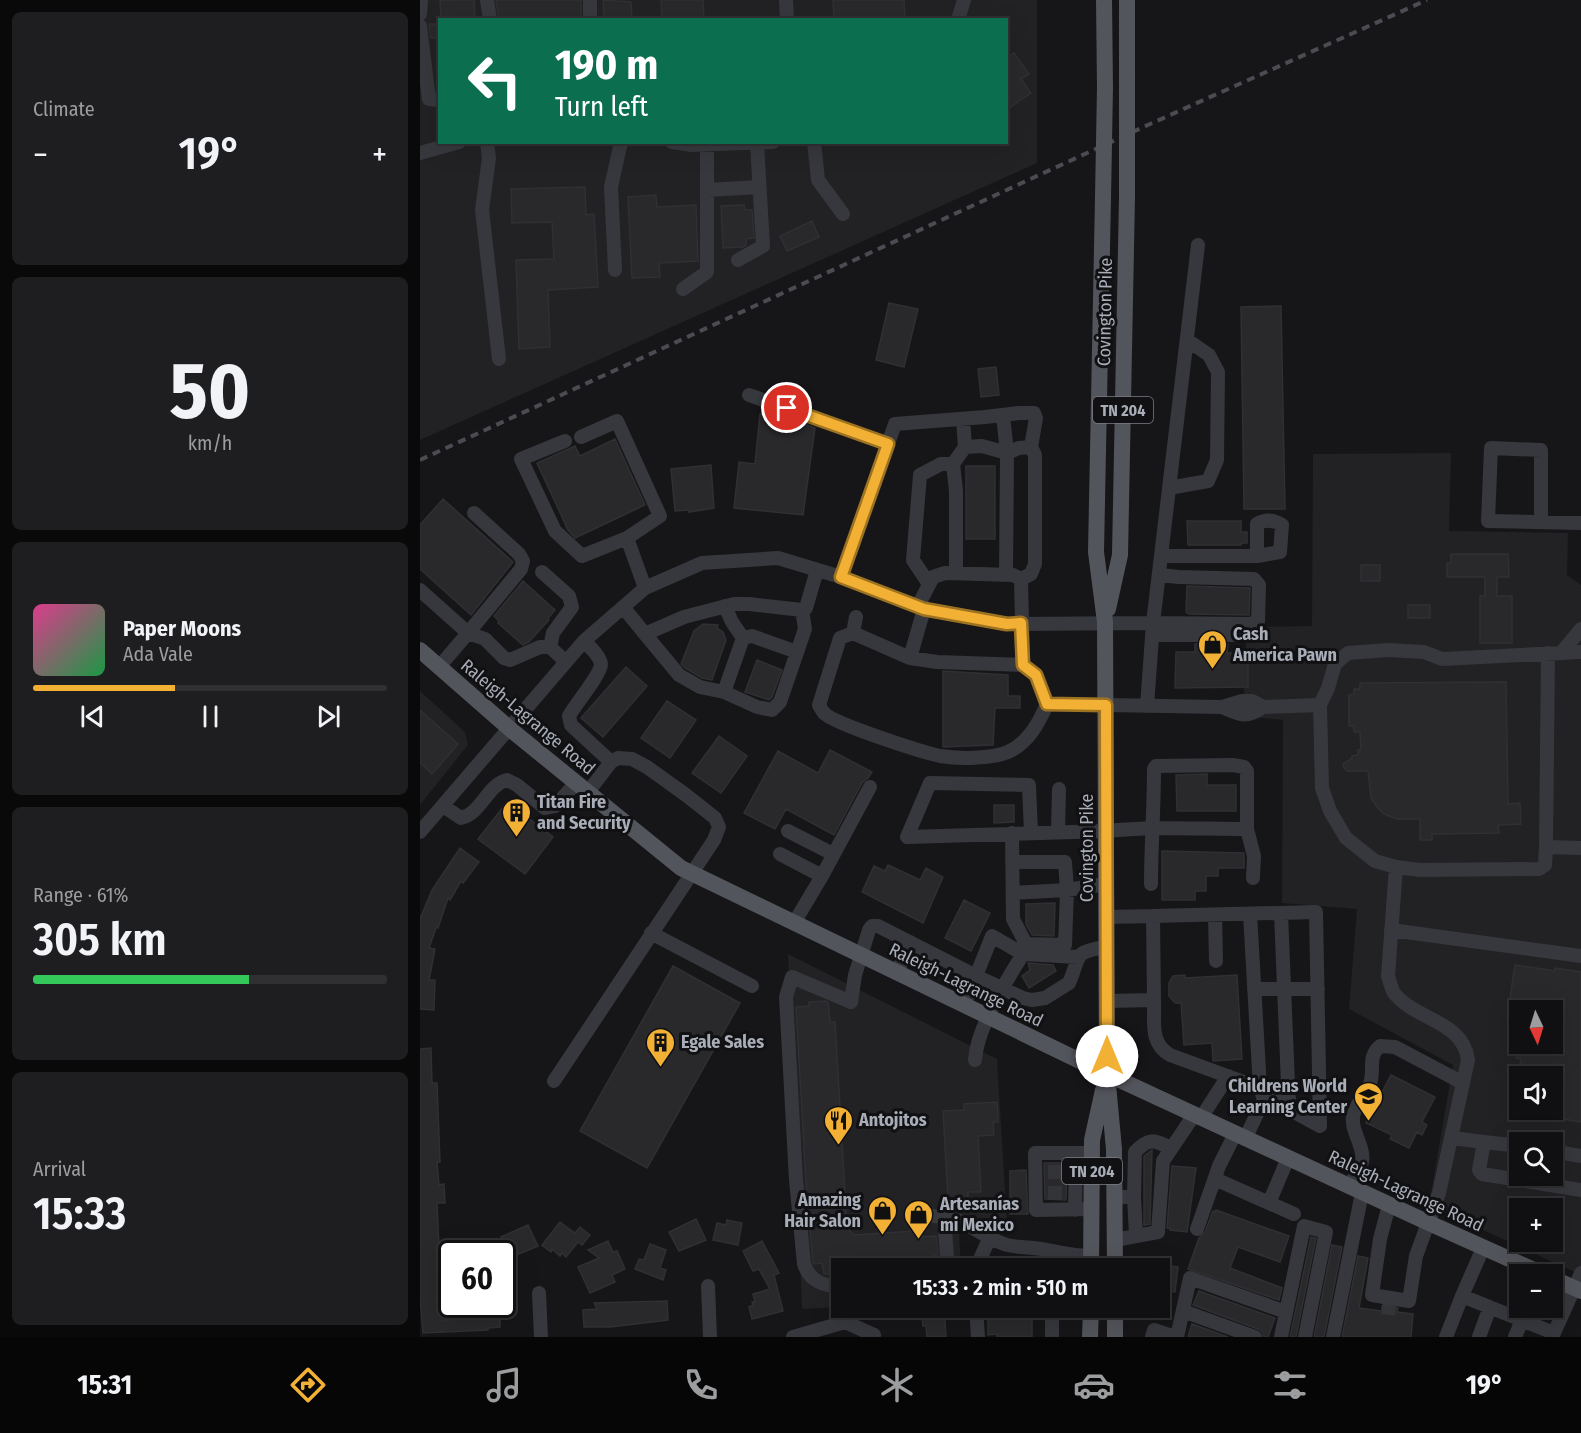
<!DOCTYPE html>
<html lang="en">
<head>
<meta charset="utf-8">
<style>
  :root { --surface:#101012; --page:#1e1e20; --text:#f1f3f6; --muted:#9c9d9f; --line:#303032; --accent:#f2b134 }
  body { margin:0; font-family:"Fira Sans Condensed",sans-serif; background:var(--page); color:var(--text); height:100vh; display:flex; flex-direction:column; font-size:22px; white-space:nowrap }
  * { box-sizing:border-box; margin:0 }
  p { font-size:20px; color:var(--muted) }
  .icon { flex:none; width:33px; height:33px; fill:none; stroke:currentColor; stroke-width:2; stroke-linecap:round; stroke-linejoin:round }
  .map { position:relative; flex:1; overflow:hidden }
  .details { display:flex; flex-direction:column; gap:12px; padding:12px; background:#09090a; width:420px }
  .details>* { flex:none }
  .top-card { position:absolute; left:18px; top:18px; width:570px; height:126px; border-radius:0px; box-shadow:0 6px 24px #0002,0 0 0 2px var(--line); background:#0b6e4f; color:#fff; overflow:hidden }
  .needle { width:39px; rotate:176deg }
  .tools { position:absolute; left:1089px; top:1000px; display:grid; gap:12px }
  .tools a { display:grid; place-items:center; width:54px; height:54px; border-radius:0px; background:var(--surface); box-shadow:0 6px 24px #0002,0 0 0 2px var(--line); font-size:30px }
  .speed { position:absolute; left:18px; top:1240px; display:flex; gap:12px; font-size:30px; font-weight:700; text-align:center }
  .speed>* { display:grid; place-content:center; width:78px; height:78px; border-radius:50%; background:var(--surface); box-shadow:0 6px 24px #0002,0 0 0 2px var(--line); line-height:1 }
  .speed .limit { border:3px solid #111; border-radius:9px; background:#fff; color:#111 }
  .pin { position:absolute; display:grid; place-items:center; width:51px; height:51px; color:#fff; margin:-26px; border:3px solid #fff; border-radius:50%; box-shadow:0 2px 6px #0007 }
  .me { position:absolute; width:66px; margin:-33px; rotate:0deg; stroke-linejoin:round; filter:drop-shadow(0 0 4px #0008) }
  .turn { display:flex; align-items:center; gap:21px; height:126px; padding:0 18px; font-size:27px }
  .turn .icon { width:78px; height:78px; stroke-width:2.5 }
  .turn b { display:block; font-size:42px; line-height:51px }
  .big { font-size:45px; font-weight:600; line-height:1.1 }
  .details .card { flex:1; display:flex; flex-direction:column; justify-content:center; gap:9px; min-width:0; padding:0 21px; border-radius:9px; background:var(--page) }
  .details .dial { align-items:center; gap:0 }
  .dial b { font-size:78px; line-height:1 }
  .song { display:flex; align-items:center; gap:18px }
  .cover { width:72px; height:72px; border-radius:9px; background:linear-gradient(135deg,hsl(330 70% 55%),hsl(140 70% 35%)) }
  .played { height:6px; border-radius:3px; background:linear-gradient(90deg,var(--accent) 40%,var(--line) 40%) }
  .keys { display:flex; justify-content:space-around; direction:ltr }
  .heat { display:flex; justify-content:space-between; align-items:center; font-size:33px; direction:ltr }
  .charge { height:9px; border-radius:4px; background:linear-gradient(90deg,#34c759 61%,var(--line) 0) }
  .trip { position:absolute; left:411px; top:1258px; width:339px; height:60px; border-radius:0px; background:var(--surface); box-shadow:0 6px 24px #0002,0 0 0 2px var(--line); font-weight:600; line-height:60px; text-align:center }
  .dock { display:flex; height:96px; justify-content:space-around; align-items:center; background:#060607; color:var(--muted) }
  .dock .icon { width:42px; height:42px }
  .dock .current { color:var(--accent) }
  .dock b { font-size:27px; color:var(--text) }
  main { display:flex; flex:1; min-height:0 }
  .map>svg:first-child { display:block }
</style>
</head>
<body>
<main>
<section class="details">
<div class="card"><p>Climate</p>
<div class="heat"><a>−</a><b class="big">19°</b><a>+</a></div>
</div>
<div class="card dial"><b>50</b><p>km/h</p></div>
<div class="card">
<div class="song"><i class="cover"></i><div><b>Paper Moons</b><p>Ada Vale</p></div></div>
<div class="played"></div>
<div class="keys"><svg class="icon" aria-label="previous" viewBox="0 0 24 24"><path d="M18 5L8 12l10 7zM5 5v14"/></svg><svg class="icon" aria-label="pause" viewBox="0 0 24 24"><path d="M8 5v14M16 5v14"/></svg><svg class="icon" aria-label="next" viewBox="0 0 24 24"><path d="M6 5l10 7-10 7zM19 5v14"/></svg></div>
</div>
<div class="card"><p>Range · 61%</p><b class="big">305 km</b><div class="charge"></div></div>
<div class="card"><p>Arrival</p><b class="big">15:33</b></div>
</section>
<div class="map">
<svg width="1161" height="1337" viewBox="0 0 1161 1337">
  <rect width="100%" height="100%" fill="#161618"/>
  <path fill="#222225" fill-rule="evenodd" d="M0 0H617V163L0 440ZM20 20H586V142H20Z
    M1031 453 1029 531 1148 533 1147 575 1161 585V1275L1009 1205 1033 1065 929 1009 937 909 862 903 863 720 823 716 827 627 892 626 893 454ZM1100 1011H1132V1044H1100ZM1100 1077H1132V1110H1100ZM1100 1143H1132V1176H1100ZM1100 1209H1132V1242H1100Z
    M0 691 45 732 48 745 0 805Z
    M368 954 577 1059 587 1224 539 1232 541 1269H422L421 1307 382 1309Z"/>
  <path fill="#29292c" stroke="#303034" stroke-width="1.5" d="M20 0H54L55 20H21Z
    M76 0H161V20H79Z
    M183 0 211 2 212 20H184Z
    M241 0H283L284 20H242Z
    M413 0H484L485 20H414Z
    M9 24H20V38H11Z
    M594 53 609 74 601 79 611 93 586 110V58Z
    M165 187 166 215 174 214 178 287 128 290 130 347 99 349 96 260 134 259 132 222 92 223 91 189Z
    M236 195 237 207 276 205 278 261 239 263 240 277 212 278 208 197Z
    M324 205 325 210H332L334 238 326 239V245L323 247 303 248 301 206Z
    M392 221 399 237 367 251 360 236Z
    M469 303 498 309 484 367 456 360Z
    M861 306 865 509H824L821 307Z
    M576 367 579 395 561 397 558 369Z
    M340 414 362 416 395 428 383 515 314 508 319 462 335 464Z
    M195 439 225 505 155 538 148 530 117 463 155 446 160 456Z
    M291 465 294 508 269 512V510L255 511 251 469Z
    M546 466H575V539H546Z
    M23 499 93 562 51 615 0 569V525Z
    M767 521H821V532H827V543H821V545H768Z
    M1031 554H1088L1089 577H1077V596H1092V643H1060V596H1065V577H1027V563H1031Z
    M941 565H960V581H941Z
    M103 581 135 610 128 618 129 620 109 642 103 645 78 623 79 621 74 616Z
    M767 586 830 588 829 615 769 614 766 612Z
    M988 605H1010V618H988Z
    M283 624 298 625 297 628 303 632 306 640 292 680 282 678 265 668 261 664 274 631Z
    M775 644H808L807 653H828V687L755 688 756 652H775Z
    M337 660 362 670 352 697 349 700 325 692Z
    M206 667 227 686 183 737 161 718Z
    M523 671 588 675V696H600V708H575L573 745 523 747Z
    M1086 682 1088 804 1100 803 1101 824 1078 825 1079 833 1012 834V840H1000V819H977L964 814 957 807 951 798 948 771H927L924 768 923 764 932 758V756L938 755V750L941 749 940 732H934V726H929V695L934 694V689H940V683Z
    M247 701 276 720 250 758 221 738Z
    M0 710 38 744 12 774 0 763Z
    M299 736 327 756 301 793 272 773Z
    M410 750 452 772 448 778 442 783 414 835 366 809 355 829 324 813 358 751 398 773Z
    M787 774V785H816V811H757L756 775Z
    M87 802 133 837 105 874 58 839Z
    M574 805H594V822L574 823Z
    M40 848 59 862 43 883 41 881 30 900 28 898 18 928H16L9 948 15 949 9 980H15L14 1010 0 1009V919L12 890Z
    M742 851 824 853V868H798V876H786V891H775V900H742Z
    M468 865 500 880 506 868 523 877 503 923 442 892 454 866 465 871Z
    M544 900 570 913 551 951 525 938Z
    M635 903 634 936 612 935 606 924V904Z
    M608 963 633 965 636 971 609 988 602 976 610 970Z
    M1095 965 1135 971V968L1161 972V1122L1132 1117V1077H1098L1101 1059 1096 1058 1098 1044H1132V1011H1100V1019L1087 1017Z
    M253 966 320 1003 227 1168 160 1131Z
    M765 975V978L817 975 822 1059 793 1061 792 1043 764 1045 761 1003H755L749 996V983L753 976Z
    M405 1001 408 1002 410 1022H415L427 1228 434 1235 495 1231 496 1237 516 1236 518 1255H513L514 1268 422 1269V1273L404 1274 402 1263 394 1264 393 1262 387 1200 376 1007 389 1006V1002Z
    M11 1048 12 1083H17L20 1162H17L19 1185 24 1184 25 1203H17L19 1247H16L18 1276 28 1275V1285L19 1286 21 1320 44 1319 43 1310 57 1309V1305H70L69 1308H80V1327L68 1328V1330L3 1333 0 1297V1049Z
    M971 1075 1015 1097 1002 1122 1007 1125 1002 1135 997 1132 989 1148 970 1139 972 1135 946 1123Z
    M577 1102 578 1122H573L574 1135 558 1136 561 1192H548V1197L528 1198 523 1111 544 1110V1104Z
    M732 1150 730 1224 724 1225V1156Z
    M624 1163H647L646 1200 625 1199Z
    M752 1166 776 1168 767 1232 750 1230V1228H747Z
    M606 1170 608 1214H590V1171Z
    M796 1210 869 1236 860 1262 818 1247 810 1268 862 1288 859 1300 768 1269 779 1238 785 1232 793 1211 795 1212Z
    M276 1219 286 1240 259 1251 249 1232Z
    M307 1220 322 1223 318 1245 293 1240 297 1223 306 1225Z
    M140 1222 155 1233 160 1227 170 1235 162 1245 158 1242 146 1257 142 1253 140 1256 132 1249 131 1252 122 1245Z
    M108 1225 118 1246 99 1254 93 1240 88 1253 81 1237Z
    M891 1237 896 1238 876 1337H870Z
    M188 1241 193 1252 197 1251 205 1269 192 1275 195 1282 170 1293 158 1267 179 1258 168 1250Z
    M342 1241 359 1273 354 1275 363 1311 332 1319 329 1307 333 1305 332 1302H335L333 1294 350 1289 339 1269 333 1271 323 1251Z
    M230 1244 246 1250 240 1268 246 1270 243 1280 215 1269 219 1259 224 1260Z
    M912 1245 922 1247 904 1337H894Z
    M938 1256 948 1258 939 1308 962 1311V1306L978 1308 977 1312 993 1314 991 1337H922Z
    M740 1265 758 1267 755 1292 740 1290Z
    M779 1291 855 1318 848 1337H844L842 1332 838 1329 773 1305Z
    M247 1301 248 1320 190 1327H164L163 1310 177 1309 174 1303Z
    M524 1308 526 1337H507L506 1326H503L501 1310Z
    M568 1308H612V1337H577V1334L568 1335Z
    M772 1324 808 1337H768Z"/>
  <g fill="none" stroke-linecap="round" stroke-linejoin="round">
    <path stroke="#333438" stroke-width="14" stroke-dasharray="14 7" stroke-linecap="butt" d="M635 1200V1163
      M962 1307 978 1309"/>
    <path stroke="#37383d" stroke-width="14" d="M67 0 70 20
      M170 0V20
      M366 0 367 20
      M0 14 1 0
      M538 20 544 0
      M0 26 9 99 20 100
      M67 142 69 158 62 210 79 359
      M252 142 272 145 353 142
      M394 142 398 180 423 214
      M0 153 39 142
      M287 190 339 187
      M318 260 343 246 337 143
      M195 270 191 187 201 142
      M263 289 287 272V145
      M329 395 468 444
      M543 419 545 447
      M161 437 197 421 240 516 207 538 225 588
      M145 441 101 459 135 531 162 556 207 538
      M533 464 545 447 562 446 587 453 583 415
      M749 488 788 481 797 460 798 372 789 355 767 340
      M1121 522V450L1071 448 1068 521 1161 523
      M741 556H837L860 552 862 525C854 520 845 519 837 524V556
      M122 572 149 596 152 607 133 633 130 647
      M586 575 587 453 599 448 611 447 615 455V564L611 574 601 579
      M421 577 475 424 565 417 599 413H614L616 418 611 447
      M509 584 493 560 500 475 521 464H533L536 491V573
      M0 590 48 633 101 569 103 561 99 554 54 513
      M305 606 312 622 323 638
      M498 606 513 577 525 573 593 575 601 579 603 665
      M203 607 225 634 264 617 314 604H329L382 610 386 608 397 570
      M433 633 436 617
      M225 634 259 675 280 687 304 692
      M732 635H819
      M164 641C170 647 180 656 181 664 181 674 155 705 149 716L151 725 191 762
      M377 652 332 636 323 638 304 692 337 707 352 710 360 702 385 629 382 610
      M1142 652 1161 629
      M1161 652 1022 659 1004 652 968 650 928 653 915 664 908 688 900 705 902 788 910 811 926 838 955 861 976 867 1000 870 1119 869 1125 865 1126 847 1161 848
      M490 658 504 609
      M19 667 48 633 65 639 84 658 90 660 120 647H130L146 662
      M627 704C619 723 608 743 588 752 571 759 538 759 520 756 502 752 414 724 404 713 402 711 401 708 399 705L420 638 433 633 490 658 517 662 603 665 616 675 627 704 802 707 822 701H832L843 707 900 705
      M727 706 733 623 830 624 838 621 839 585 834 579 759 577 739 575
      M802 707C820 715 826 719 843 707
      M23 806 41 818C61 814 67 785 87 780L97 785 125 808 135 806 156 783
      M827 829 834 856 833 878
      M368 831 413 854
      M0 832 164 641 225 588 282 563 358 558 421 577 504 609 587 624 733 623 778 245
      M638 832 639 789
      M592 833 593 919 606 944 645 945 647 890 645 862H592
      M611 833 609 785 510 783 487 837 686 831C733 826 780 829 827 829V771L824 767 813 765 736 766 734 769C734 808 731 846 731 884
      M1126 847 1128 653
      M360 854 402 876 374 923
      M402 876 450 787
      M593 893 647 890 686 884
      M830 914 840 1088 844 1099
      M795 915 796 961
      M733 916 896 912 900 1126 869 1109 861 913
      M686 917 733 916 734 1000 687 1001
      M971 930 1161 956
      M231 933 332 986
      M603 954 572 936 556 976 603 998 612 1000 625 998 649 983C661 957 651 952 686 947
      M477 973 490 942
      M834 989H898
      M734 1000C735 1021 729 1043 750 1055L840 1088
      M555 1060C557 1028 586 981 603 954L658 957
      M134 1081 294 840 299 827 295 818 266 795 227 767 212 759 198 758 191 762 168 792
      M781 1118 808 1076
      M1032 1138 1064 1142 1059 1170 1062 1174 1161 1190
      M825 1139 844 1099 869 1098
      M1064 1142 1100 1146
      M1132 1151 1161 1156
      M795 1179 849 1203 868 1158
      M929 1187C933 1179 940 1170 942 1162 945 1147 931 1132 933 1117 934 1106 946 1095 950 1084 955 1070 947 1057 960 1046L975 1047 1043 1083
      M714 1196 715 1152C729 1137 734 1140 751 1148
      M695 1198 714 1196 716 1236
      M849 1203 874 1214
      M969 1205 960 1239 952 1295 989 1301 996 1256 1019 1193 1048 1060C1043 1020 996 1021 974 993 971 988 970 982 968 976L976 867
      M672 1209 616 1210 615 1153H672
      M655 1210 656 1153
      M512 1216C545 1216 556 1234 584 1244 595 1248 609 1247 621 1249 640 1252 651 1256 671 1256
      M524 1216 527 1257 525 1269
      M777 1229 799 1166 815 1134
      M695 1240 738 1232 743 1161 774 1115
      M1063 1248 1042 1296 1134 1333 1161 1273
      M561 1269 556 1268 570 1237
      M288 1286 290 1337
      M422 1287C404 1286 390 1282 384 1264L376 1180 366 997 372 977 431 1002 435 975 449 930 452 926H458L556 976 544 1005
      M119 1293 121 1337
      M556 1308 558 1337
      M763 1311 835 1337
      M373 1337 425 1322 454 1335
      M632 1337V1308
      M732 1337 734 1330 755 1337
      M757 1337 770 1278 866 1312
      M861 1337 884 1226 906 1232 885 1337
      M913 1337 942 1193
      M1026 1337 1042 1296
      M1059 1337 1070 1307
      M1095 1337 1102 1320"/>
    <path stroke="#53555c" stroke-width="16" d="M684 0 685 87
      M707 0V87
      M683 198 676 552 685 622 687 1074 694 1149 695 1269
      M688 609 700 555 707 197
      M0 650 90 729 261 868 687 1074 1009 1223 1125 1275
      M671 1269 672 1140 683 1090
      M1132 1278 1161 1291
      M695 1308V1337
      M670 1337 671 1308"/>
    <path stroke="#4a4c52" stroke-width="4" stroke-dasharray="8 6" stroke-linecap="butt" d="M0 460 730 124 1007 0"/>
    <path stroke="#53555c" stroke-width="16" d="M707 197V87
      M683 198 685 87"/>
  </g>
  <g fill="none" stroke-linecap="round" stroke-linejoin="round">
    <defs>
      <path id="route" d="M367 408 468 444 421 577 504 609 587 624 601 623 603 665 616 675 627 704 686 705 687 1056"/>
    </defs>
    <use href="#route" stroke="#9d7322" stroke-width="15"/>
    <use href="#route" stroke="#f2b134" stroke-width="10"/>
  </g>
  <defs>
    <symbol id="shop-pin" viewBox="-11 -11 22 30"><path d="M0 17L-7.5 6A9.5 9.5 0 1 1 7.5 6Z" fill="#f2b134" stroke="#111113"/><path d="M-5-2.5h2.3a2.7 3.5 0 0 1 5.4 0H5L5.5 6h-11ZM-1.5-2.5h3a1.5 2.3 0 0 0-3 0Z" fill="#111"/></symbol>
    <symbol id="building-pin" viewBox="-11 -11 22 30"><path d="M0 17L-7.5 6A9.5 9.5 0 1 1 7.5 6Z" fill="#f2b134" stroke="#111113"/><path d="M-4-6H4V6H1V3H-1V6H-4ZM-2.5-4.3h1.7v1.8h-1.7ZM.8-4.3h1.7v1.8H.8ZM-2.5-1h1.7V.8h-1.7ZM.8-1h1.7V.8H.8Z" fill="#111"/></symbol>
    <symbol id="school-pin" viewBox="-11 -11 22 30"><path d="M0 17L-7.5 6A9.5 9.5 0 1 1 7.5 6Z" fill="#f2b134" stroke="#111113"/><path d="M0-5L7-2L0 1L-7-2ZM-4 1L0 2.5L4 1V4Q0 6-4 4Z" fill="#111"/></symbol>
    <symbol id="restaurant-pin" viewBox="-11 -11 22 30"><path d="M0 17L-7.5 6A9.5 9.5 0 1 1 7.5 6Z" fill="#f2b134" stroke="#111113"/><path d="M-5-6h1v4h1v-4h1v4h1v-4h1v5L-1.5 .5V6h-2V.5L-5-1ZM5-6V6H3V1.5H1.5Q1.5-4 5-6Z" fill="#111"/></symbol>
  </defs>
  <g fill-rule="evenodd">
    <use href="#shop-pin" x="776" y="628" width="33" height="45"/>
    <use href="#building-pin" x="80" y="796" width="33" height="45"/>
    <use href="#building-pin" x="224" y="1026" width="33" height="45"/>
    <use href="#school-pin" x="932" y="1080" width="33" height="45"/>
    <use href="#restaurant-pin" x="402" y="1104" width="33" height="45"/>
    <use href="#shop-pin" x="446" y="1194" width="33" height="45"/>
    <use href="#shop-pin" x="482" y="1198" width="33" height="45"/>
  </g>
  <g text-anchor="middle" stroke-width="6" stroke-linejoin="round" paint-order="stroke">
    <g fill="#111113" stroke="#7b7e86" stroke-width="1.5">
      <rect x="673" y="397" width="60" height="26" rx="4.5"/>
      <rect x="642" y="1158" width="60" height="26" rx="4.5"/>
    </g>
    <g font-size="16" font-weight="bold" fill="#a8adb8">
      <text x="703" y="416">TN 204</text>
      <text x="672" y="1177">TN 204</text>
    </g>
    <g font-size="18" fill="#a8adb8" stroke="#111113">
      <text transform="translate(685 312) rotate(-89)" y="6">Covington Pike</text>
      <text transform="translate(108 717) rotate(40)" y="6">Raleigh-Lagrange Road</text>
      <text transform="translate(667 848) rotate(-90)" y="6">Covington Pike</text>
      <text transform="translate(546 985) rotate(26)" y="6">Raleigh-Lagrange Road</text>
      <text transform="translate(986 1191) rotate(25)" y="6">Raleigh-Lagrange Road</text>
    </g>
    <g font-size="18" font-weight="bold" fill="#a8adb8" stroke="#111113" text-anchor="start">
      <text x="813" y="640">Cash<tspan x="813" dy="21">America Pawn</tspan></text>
      <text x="117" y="808">Titan Fire<tspan x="117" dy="21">and Security</tspan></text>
      <text x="261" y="1048">Egale Sales</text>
      <text x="927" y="1092" text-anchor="end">Childrens World<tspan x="927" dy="21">Learning Center</tspan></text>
      <text x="439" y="1126">Antojitos</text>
      <text x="441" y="1206" text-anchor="end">Amazing<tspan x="441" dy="21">Hair Salon</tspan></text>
      <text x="520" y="1210">Artesanías<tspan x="520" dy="21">mi Mexico</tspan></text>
    </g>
  </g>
</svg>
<div class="tools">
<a><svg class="needle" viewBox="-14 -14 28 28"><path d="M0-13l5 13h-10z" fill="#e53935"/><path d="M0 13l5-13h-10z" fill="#9c9d9f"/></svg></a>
<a><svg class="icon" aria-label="sound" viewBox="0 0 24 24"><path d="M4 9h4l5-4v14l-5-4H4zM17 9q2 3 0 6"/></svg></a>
<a><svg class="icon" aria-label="search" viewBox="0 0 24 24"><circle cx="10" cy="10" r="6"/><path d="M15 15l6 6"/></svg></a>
<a>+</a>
<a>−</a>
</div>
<div class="speed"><div class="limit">60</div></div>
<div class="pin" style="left:367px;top:408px;background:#d93025"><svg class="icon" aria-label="arrive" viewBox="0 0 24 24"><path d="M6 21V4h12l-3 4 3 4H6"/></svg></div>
<svg class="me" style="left:687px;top:1056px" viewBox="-20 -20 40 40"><circle r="19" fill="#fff"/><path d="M0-13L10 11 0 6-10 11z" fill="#f2b134"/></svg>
<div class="trip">15:33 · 2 min · 510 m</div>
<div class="top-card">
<div class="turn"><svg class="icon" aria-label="left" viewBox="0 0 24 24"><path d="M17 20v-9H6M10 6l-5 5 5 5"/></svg><div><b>190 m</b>Turn left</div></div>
</div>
</div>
</main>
<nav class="dock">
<b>15:31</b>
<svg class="icon current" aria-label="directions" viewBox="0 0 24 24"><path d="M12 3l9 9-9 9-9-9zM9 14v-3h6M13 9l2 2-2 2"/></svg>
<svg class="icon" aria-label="music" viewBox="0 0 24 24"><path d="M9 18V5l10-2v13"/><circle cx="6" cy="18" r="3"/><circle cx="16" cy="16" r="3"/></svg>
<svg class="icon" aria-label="phone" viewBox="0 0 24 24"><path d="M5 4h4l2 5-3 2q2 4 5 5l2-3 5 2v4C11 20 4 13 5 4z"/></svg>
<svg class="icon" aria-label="climate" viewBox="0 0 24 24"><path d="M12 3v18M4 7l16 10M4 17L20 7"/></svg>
<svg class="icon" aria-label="car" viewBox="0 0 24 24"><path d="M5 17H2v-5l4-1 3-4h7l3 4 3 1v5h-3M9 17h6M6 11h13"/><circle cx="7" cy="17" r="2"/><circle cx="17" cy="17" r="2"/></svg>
<svg class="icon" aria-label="filters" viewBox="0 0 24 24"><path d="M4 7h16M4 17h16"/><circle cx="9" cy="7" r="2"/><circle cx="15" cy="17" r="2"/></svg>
<b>19°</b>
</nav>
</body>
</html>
